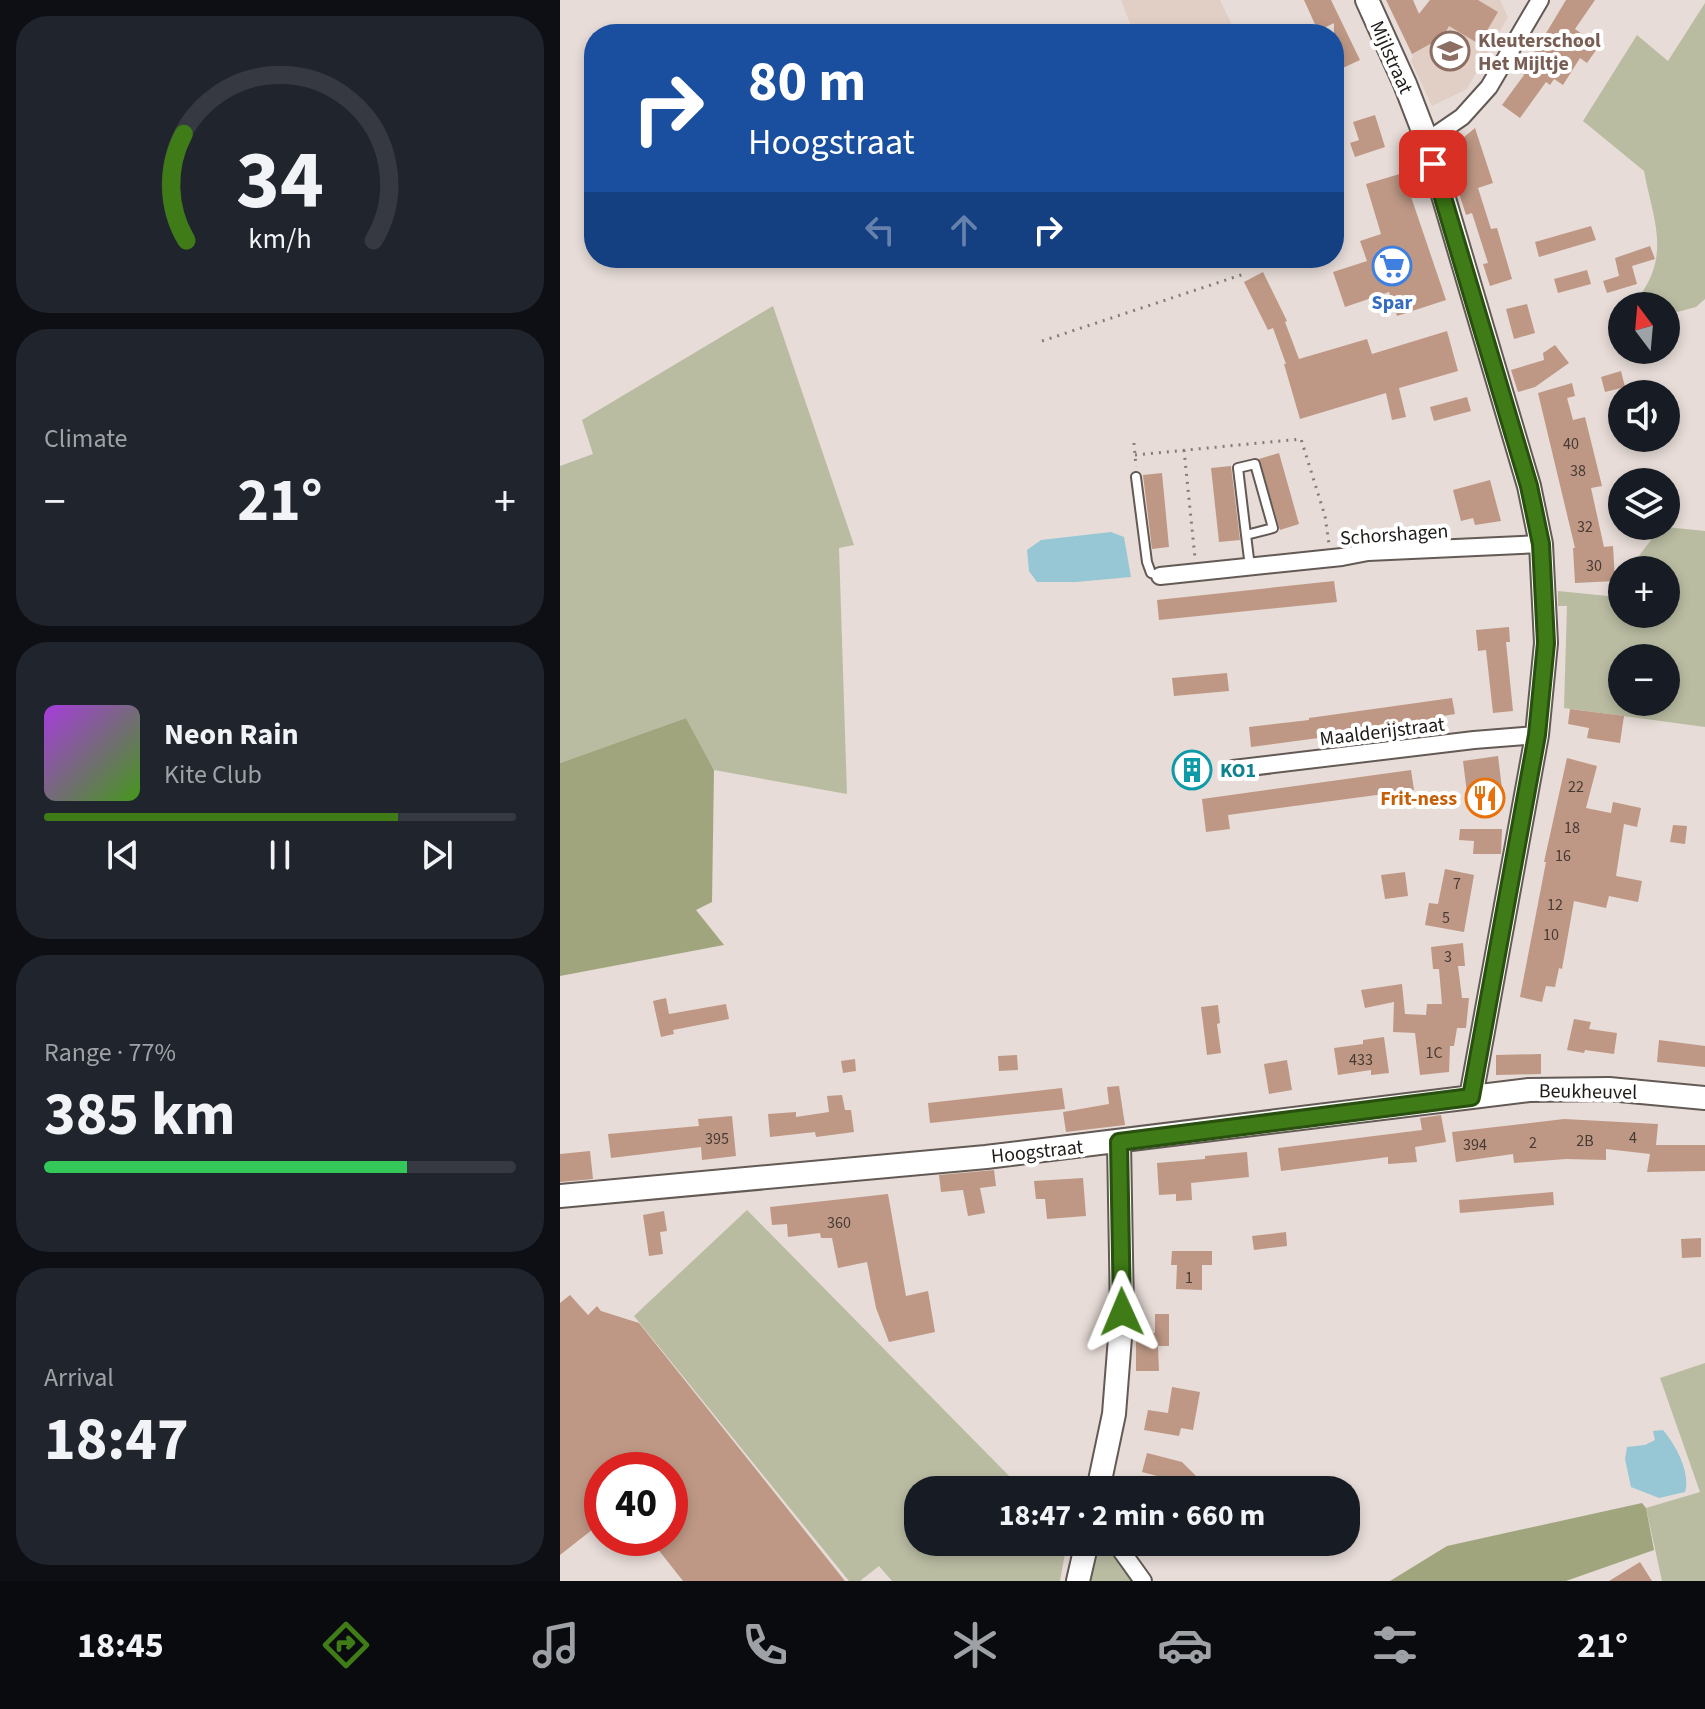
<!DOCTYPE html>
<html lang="en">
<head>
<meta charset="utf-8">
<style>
  :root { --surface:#171b24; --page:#20242c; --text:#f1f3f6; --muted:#9ea1a6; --line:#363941; --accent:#3f7b16 }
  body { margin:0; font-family:"Source Sans 3",sans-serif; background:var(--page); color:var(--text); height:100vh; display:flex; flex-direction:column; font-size:30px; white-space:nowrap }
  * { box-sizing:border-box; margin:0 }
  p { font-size:26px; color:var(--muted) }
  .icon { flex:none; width:44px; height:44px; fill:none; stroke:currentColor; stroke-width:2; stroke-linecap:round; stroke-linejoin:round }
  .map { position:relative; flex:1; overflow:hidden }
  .drawer { display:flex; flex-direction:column; gap:16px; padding:16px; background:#0d0f14; width:560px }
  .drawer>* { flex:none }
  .top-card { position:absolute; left:24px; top:24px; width:760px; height:244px; border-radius:32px; box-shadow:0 4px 12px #0003; background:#1a4fa0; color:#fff; overflow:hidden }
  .needle { width:52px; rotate:344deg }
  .controls { position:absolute; left:1048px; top:292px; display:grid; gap:16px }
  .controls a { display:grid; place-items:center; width:72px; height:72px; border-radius:50%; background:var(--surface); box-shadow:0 4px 12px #0003; font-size:40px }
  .speed { position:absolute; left:24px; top:1452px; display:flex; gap:16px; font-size:40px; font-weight:700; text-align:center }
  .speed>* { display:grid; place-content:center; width:104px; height:104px; border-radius:50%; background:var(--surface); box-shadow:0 4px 12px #0003; line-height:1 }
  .speed .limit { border:12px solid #d22; background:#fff; color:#111 }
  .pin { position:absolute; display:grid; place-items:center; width:68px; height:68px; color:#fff; margin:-34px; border-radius:16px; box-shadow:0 4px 12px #0006 }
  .me { position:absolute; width:88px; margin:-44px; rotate:359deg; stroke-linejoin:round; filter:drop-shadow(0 0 6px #0008) }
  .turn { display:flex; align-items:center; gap:28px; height:168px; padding:0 32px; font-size:36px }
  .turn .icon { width:104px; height:104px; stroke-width:2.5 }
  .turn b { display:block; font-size:56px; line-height:68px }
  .lanes { display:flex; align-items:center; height:76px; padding:0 32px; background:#0003; justify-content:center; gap:40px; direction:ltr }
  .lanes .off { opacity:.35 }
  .big { font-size:60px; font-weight:700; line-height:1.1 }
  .drawer .tile { flex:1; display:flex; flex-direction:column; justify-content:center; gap:12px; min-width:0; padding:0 28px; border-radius:32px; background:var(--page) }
  .drawer .dial { align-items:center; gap:0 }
  .dial svg { height:208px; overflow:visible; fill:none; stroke:var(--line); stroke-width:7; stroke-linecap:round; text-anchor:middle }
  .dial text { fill:var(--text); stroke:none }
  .song { display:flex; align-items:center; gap:24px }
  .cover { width:96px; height:96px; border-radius:12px; background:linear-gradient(135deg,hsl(280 70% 55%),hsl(100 70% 35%)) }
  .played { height:8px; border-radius:4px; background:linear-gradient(90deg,var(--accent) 75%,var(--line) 75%) }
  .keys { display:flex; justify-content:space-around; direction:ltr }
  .heat { display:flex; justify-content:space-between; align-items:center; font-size:44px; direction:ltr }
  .charge { height:12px; border-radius:6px; background:linear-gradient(90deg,#34c759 77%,var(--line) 0) }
  .trip { position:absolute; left:344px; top:1476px; width:456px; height:80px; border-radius:32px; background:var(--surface); box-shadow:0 4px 12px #0003; font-weight:700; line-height:80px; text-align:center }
  .tabs { display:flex; height:128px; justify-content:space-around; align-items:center; background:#090b0e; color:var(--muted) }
  .tabs .icon { width:56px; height:56px }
  .tabs .active { color:var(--accent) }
  .tabs b { font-size:36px; color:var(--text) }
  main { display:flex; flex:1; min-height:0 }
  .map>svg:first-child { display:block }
</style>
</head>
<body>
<main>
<section class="drawer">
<div class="tile dial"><svg viewBox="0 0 100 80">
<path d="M14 69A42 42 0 1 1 86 69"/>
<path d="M14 69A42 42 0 0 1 13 28" stroke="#3f7b16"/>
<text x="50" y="56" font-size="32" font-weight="700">34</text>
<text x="50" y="72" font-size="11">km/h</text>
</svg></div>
<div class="tile"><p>Climate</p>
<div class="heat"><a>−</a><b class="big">21°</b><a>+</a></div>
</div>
<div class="tile">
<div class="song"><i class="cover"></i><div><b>Neon Rain</b><p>Kite Club</p></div></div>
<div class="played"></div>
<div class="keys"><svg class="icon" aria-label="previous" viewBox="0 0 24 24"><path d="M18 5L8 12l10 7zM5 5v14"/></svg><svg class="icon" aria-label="pause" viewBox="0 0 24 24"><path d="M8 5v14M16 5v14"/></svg><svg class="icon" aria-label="next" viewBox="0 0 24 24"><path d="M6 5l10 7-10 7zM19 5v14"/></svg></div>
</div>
<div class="tile"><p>Range · 77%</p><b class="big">385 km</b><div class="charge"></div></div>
<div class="tile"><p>Arrival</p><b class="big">18:47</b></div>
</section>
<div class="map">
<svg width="1145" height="1581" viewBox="0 0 1145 1581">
  <rect width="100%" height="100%" fill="#e7dcd7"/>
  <path fill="#e1cfc6" d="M561 0H660L672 25 654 34H574Z
    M870 0H940L948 17 907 89 872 106 851 61 853 57 838 23 860 12Z"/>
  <path fill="#b9bca1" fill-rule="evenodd" d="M1145 3V299L1136 307 1106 315V306H1080L1079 297C1111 253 1093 220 1084 171L1023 121 1077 35 1108 61Z
    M213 306 294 545 279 548 287 794 154 770 126 718 0 763V466L33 454 22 420Z
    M1106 527 1145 531V727L1004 708 1007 606H998V591L1048 596 1062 578V614H1106V570H1068L1098 531ZM1062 658H1106V702H1062Z
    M187 1210 463 1490H358V1542H507L500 1581H332L319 1566 300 1581H289L74 1316Z
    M1145 1363V1581H1102L1086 1508 1140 1492 1100 1378Z
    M538 1542 549 1543 576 1581H527L535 1544Z"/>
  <path fill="#a1a57e" d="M126 718 154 770 152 902 136 910 164 945 0 976V763Z
    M1082 1503 1086 1508 1094 1550 1006 1581H830L887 1546Z"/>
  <path fill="#97c7d4" d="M551 532 564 537 571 577 516 582H477L469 571 467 550 481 540Z
    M1103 1430C1115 1444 1131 1472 1125 1492L1099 1498 1071 1487 1065 1459 1067 1447 1085 1445 1095 1440 1093 1431Z"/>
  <path fill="#be9885" d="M744 0H771L800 60 774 72V23L758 31Z
    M826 0H853L859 14 870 0H918L938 12 919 44 889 26 883 37 852 54Z
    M1006 0H1035L1015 29 1039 46 1027 63 1020 58 1003 85 994 79 990 85 986 82 960 118 942 105 964 75 962 73Z
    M815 115 825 147 795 157 790 143 799 140 793 122Z
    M915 128 933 183 918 188 931 229 937 228 952 279 930 286 923 264 928 263 912 213 906 215 886 152Z
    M843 173 886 300 837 316 829 292 785 307 773 272 807 261 800 241 821 234 806 184Z
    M1031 226 1036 240 979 257 975 242Z
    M1090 246 1095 259 1072 266 1077 284 1047 293 1043 281 1059 276 1055 258Z
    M1027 270 1031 284 998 293 994 279Z
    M703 272 727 321 725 322 739 359 807 339 812 354 887 331 898 371 839 388 846 417 832 420 826 393 740 419 724 364H726L713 328 708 330 684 282Z
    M967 304 975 333 954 339 946 309Z
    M995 345 1009 363 975 387 958 392 951 370 984 360 983 353Z
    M1061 371 1065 387 1045 392 1041 377Z
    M1012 383 1015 396 1007 398 1013 420 1025 417 1042 486 1031 488 1044 547 1053 546 1055 581 1015 583 1013 548H1015L978 393Z
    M907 397 911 411 874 421 870 407Z
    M719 453 739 524 720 530 699 459Z
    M671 466 680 540 659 542 651 468Z
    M602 473 609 547 592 549 583 475Z
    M930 480 941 521 915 525 913 518 901 521 893 490Z
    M774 581 777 602 599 620 597 600Z
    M949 627 950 642H946L953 711 933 713 926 650 918 651 916 630Z
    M667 673 669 691 614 696 612 678Z
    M892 698 895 714 883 716 884 721 691 747 689 727 749 720V718Z
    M1010 709 1064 716 1060 743 1027 738 1029 728 1008 724Z
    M624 755 630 765 641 761 643 774 623 778 621 772Z
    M938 756 944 805 909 809 903 761Z
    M1007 758 1037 766 1026 808 1051 813 1053 802 1081 808 1077 827 1064 824 1056 876 1082 881 1078 902 1049 896 1046 908 1014 901 1002 969 999 968 995 987 986 986 982 1002 960 997 986 862H984Z
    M851 770 854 790 668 815 670 829 646 832 642 799Z
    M1113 825 1127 826 1125 844 1110 842Z
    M900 829H942L941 854H913L914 841 899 840Z
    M885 869 914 875 904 932 865 925 869 903 878 904Z
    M845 872 848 896 825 899 821 875Z
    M903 943 905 966H898L902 998H909L906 1028H897L894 1046H890L889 1072 860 1075 855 1033 833 1032 834 1002 805 1008 801 990 842 984 845 1014 866 1015 867 1004H882L879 969H873L871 947Z
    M106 998 109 1014 166 1004 169 1019 113 1030 114 1034 101 1037 93 1001Z
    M658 1005 660 1023 657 1024 661 1053 647 1055 641 1007Z
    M1014 1019 1031 1022 1029 1029 1057 1033 1054 1054 1025 1050 1024 1053 1007 1050Z
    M824 1037 829 1073 811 1075V1070L778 1075 774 1048 803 1044V1040Z
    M1099 1040 1145 1046V1067L1097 1062Z
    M981 1054V1074L936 1075V1055Z
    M457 1055 458 1070 439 1071 438 1056Z
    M295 1059 296 1071 283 1073 281 1061Z
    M727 1060 732 1090 709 1094 704 1064Z
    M559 1086 565 1125 506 1132 503 1112 549 1104 547 1087Z
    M502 1088 505 1109 370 1123 368 1103Z
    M282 1095 285 1110H291L294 1132 256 1137 255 1132 210 1137 208 1114 236 1112V1117L269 1112 267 1096Z
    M881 1115 886 1142 855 1147 857 1162 828 1164V1157L721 1171 718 1148 862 1130 860 1118Z
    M172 1116 176 1156 142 1160 141 1147 51 1158 48 1134 139 1126 138 1119Z
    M1004 1119 1098 1124 1096 1145H1145V1171L1087 1172 1090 1154 1046 1149V1160L1006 1159 954 1163 953 1154 896 1162 892 1132Z
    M30 1151 33 1179 0 1182V1154Z
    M687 1152 689 1177 631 1183 632 1200 616 1201V1194L599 1195 597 1163 645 1159V1156Z
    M434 1170 436 1186 420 1188 425 1213 408 1216 403 1190 381 1192 379 1175Z
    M523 1178 526 1216 487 1219 485 1199H476L474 1181Z
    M993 1192 994 1205 900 1213 899 1200Z
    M328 1194 346 1296 368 1291 375 1332 329 1342 316 1308 307 1262 278 1268 272 1238H261L260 1233 228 1237 227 1224 212 1225 210 1207Z
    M104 1211 107 1231 100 1232 103 1254 89 1256 83 1215Z
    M726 1232 727 1246 694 1250 692 1236Z
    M1141 1238V1257L1122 1258 1121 1239Z
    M612 1251H652V1265H642V1290L616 1289 617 1265H611Z
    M10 1295 28 1315 37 1306 41 1311 79 1323 285 1581H123L89 1538H110V1470H42V1522L0 1555V1303Z
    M595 1314H609V1346H598L599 1371H576V1333H595Z
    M612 1387 640 1392 633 1430 621 1428 619 1436 584 1430 588 1410 608 1413Z
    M587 1453 622 1462 643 1483 639 1490H618L620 1482 582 1472Z
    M1080 1562 1092 1581H1049Z"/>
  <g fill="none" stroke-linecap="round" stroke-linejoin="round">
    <defs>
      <path id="lane" d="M576 477 587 562 591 573 600 576
        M686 535 678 468 695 464 713 528 686 535 690 567"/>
      <path id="street" d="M867 141 902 117 929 87 980 0
        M600 576 782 557 808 552 981 544
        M673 769 914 740 977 735
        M555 1542 583 1581"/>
      <path id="secondary" d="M807 0 845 84 867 141 969 486 981 544 986 643 977 735 911 1097
        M0 1196 426 1157 969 1090 1049 1089 1145 1098
        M538 1490 554 1414 562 1312 559 1142
        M518 1581 527 1542"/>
    </defs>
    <use href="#lane" stroke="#635a55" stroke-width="12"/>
    <use href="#street" stroke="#635a55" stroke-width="20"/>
    <use href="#secondary" stroke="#635a55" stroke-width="26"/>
    <path stroke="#847c79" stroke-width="3" stroke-dasharray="2 6" stroke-linecap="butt" d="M482 341 684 274
      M574 443 576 467
      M624 450 635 558
      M575 455 741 439 765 516 769 544"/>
    <use href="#lane" stroke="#fff" stroke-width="8"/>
    <use href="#street" stroke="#fff" stroke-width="16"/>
    <use href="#secondary" stroke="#fff" stroke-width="22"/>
  </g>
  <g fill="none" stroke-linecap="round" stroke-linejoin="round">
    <defs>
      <path id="route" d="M562 1312 559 1142 911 1097 977 735 986 643 981 544 969 486 873 164"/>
    </defs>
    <use href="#route" stroke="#29500e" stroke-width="20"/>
    <use href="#route" stroke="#3f7b16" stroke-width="14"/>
  </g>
  <defs>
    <symbol id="school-ring" viewBox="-11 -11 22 22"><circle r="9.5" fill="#fff" stroke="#8d6e63" stroke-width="1.5"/><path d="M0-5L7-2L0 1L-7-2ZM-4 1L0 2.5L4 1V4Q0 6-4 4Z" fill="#8d6e63"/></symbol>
    <symbol id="supermarket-ring" viewBox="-11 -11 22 22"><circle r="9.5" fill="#fff" stroke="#3f7fe0" stroke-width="1.5"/><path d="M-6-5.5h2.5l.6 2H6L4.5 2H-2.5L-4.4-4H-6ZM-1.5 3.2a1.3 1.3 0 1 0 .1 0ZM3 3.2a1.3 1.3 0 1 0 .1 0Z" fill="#3f7fe0"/></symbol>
    <symbol id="building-ring" viewBox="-11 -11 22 22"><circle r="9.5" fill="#fff" stroke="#0f9aa8" stroke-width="1.5"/><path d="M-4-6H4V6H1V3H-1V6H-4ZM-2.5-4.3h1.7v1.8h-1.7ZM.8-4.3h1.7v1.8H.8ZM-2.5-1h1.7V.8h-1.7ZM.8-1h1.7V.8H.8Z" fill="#0f9aa8"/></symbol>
    <symbol id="restaurant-ring" viewBox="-11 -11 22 22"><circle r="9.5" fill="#fff" stroke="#e8710a" stroke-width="1.5"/><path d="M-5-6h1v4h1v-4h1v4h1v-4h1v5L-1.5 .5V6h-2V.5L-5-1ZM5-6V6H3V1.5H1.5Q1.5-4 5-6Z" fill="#e8710a"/></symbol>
  </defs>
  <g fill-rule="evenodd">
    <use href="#school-ring" x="868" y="29" width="44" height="44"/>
    <use href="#supermarket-ring" x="810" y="244" width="44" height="44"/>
    <use href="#building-ring" x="610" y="748" width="44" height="44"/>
    <use href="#restaurant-ring" x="903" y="776" width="44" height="44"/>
  </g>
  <g text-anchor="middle" stroke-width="8" stroke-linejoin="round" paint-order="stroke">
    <g font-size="16" fill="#473a34">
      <text x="1011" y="449">40</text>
      <text x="1018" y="476">38</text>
      <text x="1025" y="532">32</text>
      <text x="1034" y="571">30</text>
      <text x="1016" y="792">22</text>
      <text x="1012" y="833">18</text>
      <text x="1003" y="861">16</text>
      <text x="897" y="889">7</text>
      <text x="995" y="910">12</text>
      <text x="886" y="923">5</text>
      <text x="991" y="940">10</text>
      <text x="888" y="962">3</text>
      <text x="874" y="1058">1C</text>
      <text x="801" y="1065">433</text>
      <text x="1073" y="1143">4</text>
      <text x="157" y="1144">395</text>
      <text x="1025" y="1146">2B</text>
      <text x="973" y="1148">2</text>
      <text x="915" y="1150">394</text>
      <text x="279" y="1228">360</text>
      <text x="629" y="1283">1</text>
    </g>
    <g font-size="20" font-weight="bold" fill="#785e54" stroke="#fff" text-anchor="start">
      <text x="918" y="47">Kleuterschool<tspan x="918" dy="23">Het Mijltje</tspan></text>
    </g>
    <g font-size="20" fill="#1f1b19" stroke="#fff">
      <text transform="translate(832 57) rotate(66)" y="7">Mijlstraat</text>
      <text transform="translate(834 534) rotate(-4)" y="7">Schorshagen</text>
      <text transform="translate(822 731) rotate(-7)" y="7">Maalderijstraat</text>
      <text transform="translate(1028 1091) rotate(1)" y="7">Beukheuvel</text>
      <text transform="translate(477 1151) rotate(-6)" y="7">Hoogstraat</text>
    </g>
    <g font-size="20" font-weight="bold" fill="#366cbe" stroke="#fff">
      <text x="832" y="309">Spar</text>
    </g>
    <g font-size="20" font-weight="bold" fill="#0d838f" stroke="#fff" text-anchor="start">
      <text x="660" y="777">KO1</text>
    </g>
    <g font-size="20" font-weight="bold" fill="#c56008" stroke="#fff" text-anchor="end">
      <text x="897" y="805">Frit-ness</text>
    </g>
  </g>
</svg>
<div class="controls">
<a><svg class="needle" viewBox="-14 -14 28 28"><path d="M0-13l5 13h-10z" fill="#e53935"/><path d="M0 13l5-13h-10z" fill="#9ea1a6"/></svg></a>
<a><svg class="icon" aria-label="sound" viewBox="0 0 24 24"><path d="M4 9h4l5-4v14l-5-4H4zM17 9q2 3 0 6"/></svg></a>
<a><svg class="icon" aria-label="layers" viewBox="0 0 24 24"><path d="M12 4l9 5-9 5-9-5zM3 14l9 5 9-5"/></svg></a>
<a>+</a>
<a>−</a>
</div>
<div class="speed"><div class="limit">40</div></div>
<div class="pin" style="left:873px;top:164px;background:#d93025"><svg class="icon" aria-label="arrive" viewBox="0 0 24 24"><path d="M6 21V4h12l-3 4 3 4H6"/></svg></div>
<svg class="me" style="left:562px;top:1312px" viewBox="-20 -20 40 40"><path d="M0-17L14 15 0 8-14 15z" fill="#3f7b16" stroke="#fff" stroke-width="4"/></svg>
<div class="trip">18:47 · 2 min · 660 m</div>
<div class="top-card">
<div class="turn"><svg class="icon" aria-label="right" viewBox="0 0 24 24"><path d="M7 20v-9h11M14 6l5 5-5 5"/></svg><div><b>80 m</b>Hoogstraat</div></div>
<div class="lanes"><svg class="icon off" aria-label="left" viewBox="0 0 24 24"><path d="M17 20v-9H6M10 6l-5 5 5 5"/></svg><svg class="icon off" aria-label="ahead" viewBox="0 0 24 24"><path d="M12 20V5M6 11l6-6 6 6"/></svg><svg class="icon" aria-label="right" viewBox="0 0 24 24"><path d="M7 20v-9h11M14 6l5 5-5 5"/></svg></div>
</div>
</div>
</main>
<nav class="tabs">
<b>18:45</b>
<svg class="icon active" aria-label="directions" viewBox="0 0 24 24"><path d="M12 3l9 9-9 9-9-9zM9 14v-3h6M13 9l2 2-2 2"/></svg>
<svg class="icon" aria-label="music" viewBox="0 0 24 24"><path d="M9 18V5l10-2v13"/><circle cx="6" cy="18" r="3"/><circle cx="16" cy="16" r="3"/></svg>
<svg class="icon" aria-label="phone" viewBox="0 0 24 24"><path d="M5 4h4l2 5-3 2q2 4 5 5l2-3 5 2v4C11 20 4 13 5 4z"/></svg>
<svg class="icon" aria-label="climate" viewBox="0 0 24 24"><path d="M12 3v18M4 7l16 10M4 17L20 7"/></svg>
<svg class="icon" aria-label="car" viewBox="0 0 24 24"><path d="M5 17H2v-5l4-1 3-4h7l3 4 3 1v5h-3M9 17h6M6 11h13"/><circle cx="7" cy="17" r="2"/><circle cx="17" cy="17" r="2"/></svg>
<svg class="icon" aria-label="filters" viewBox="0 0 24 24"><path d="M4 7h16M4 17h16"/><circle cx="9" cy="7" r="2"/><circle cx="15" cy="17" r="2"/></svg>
<b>21°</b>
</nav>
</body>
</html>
